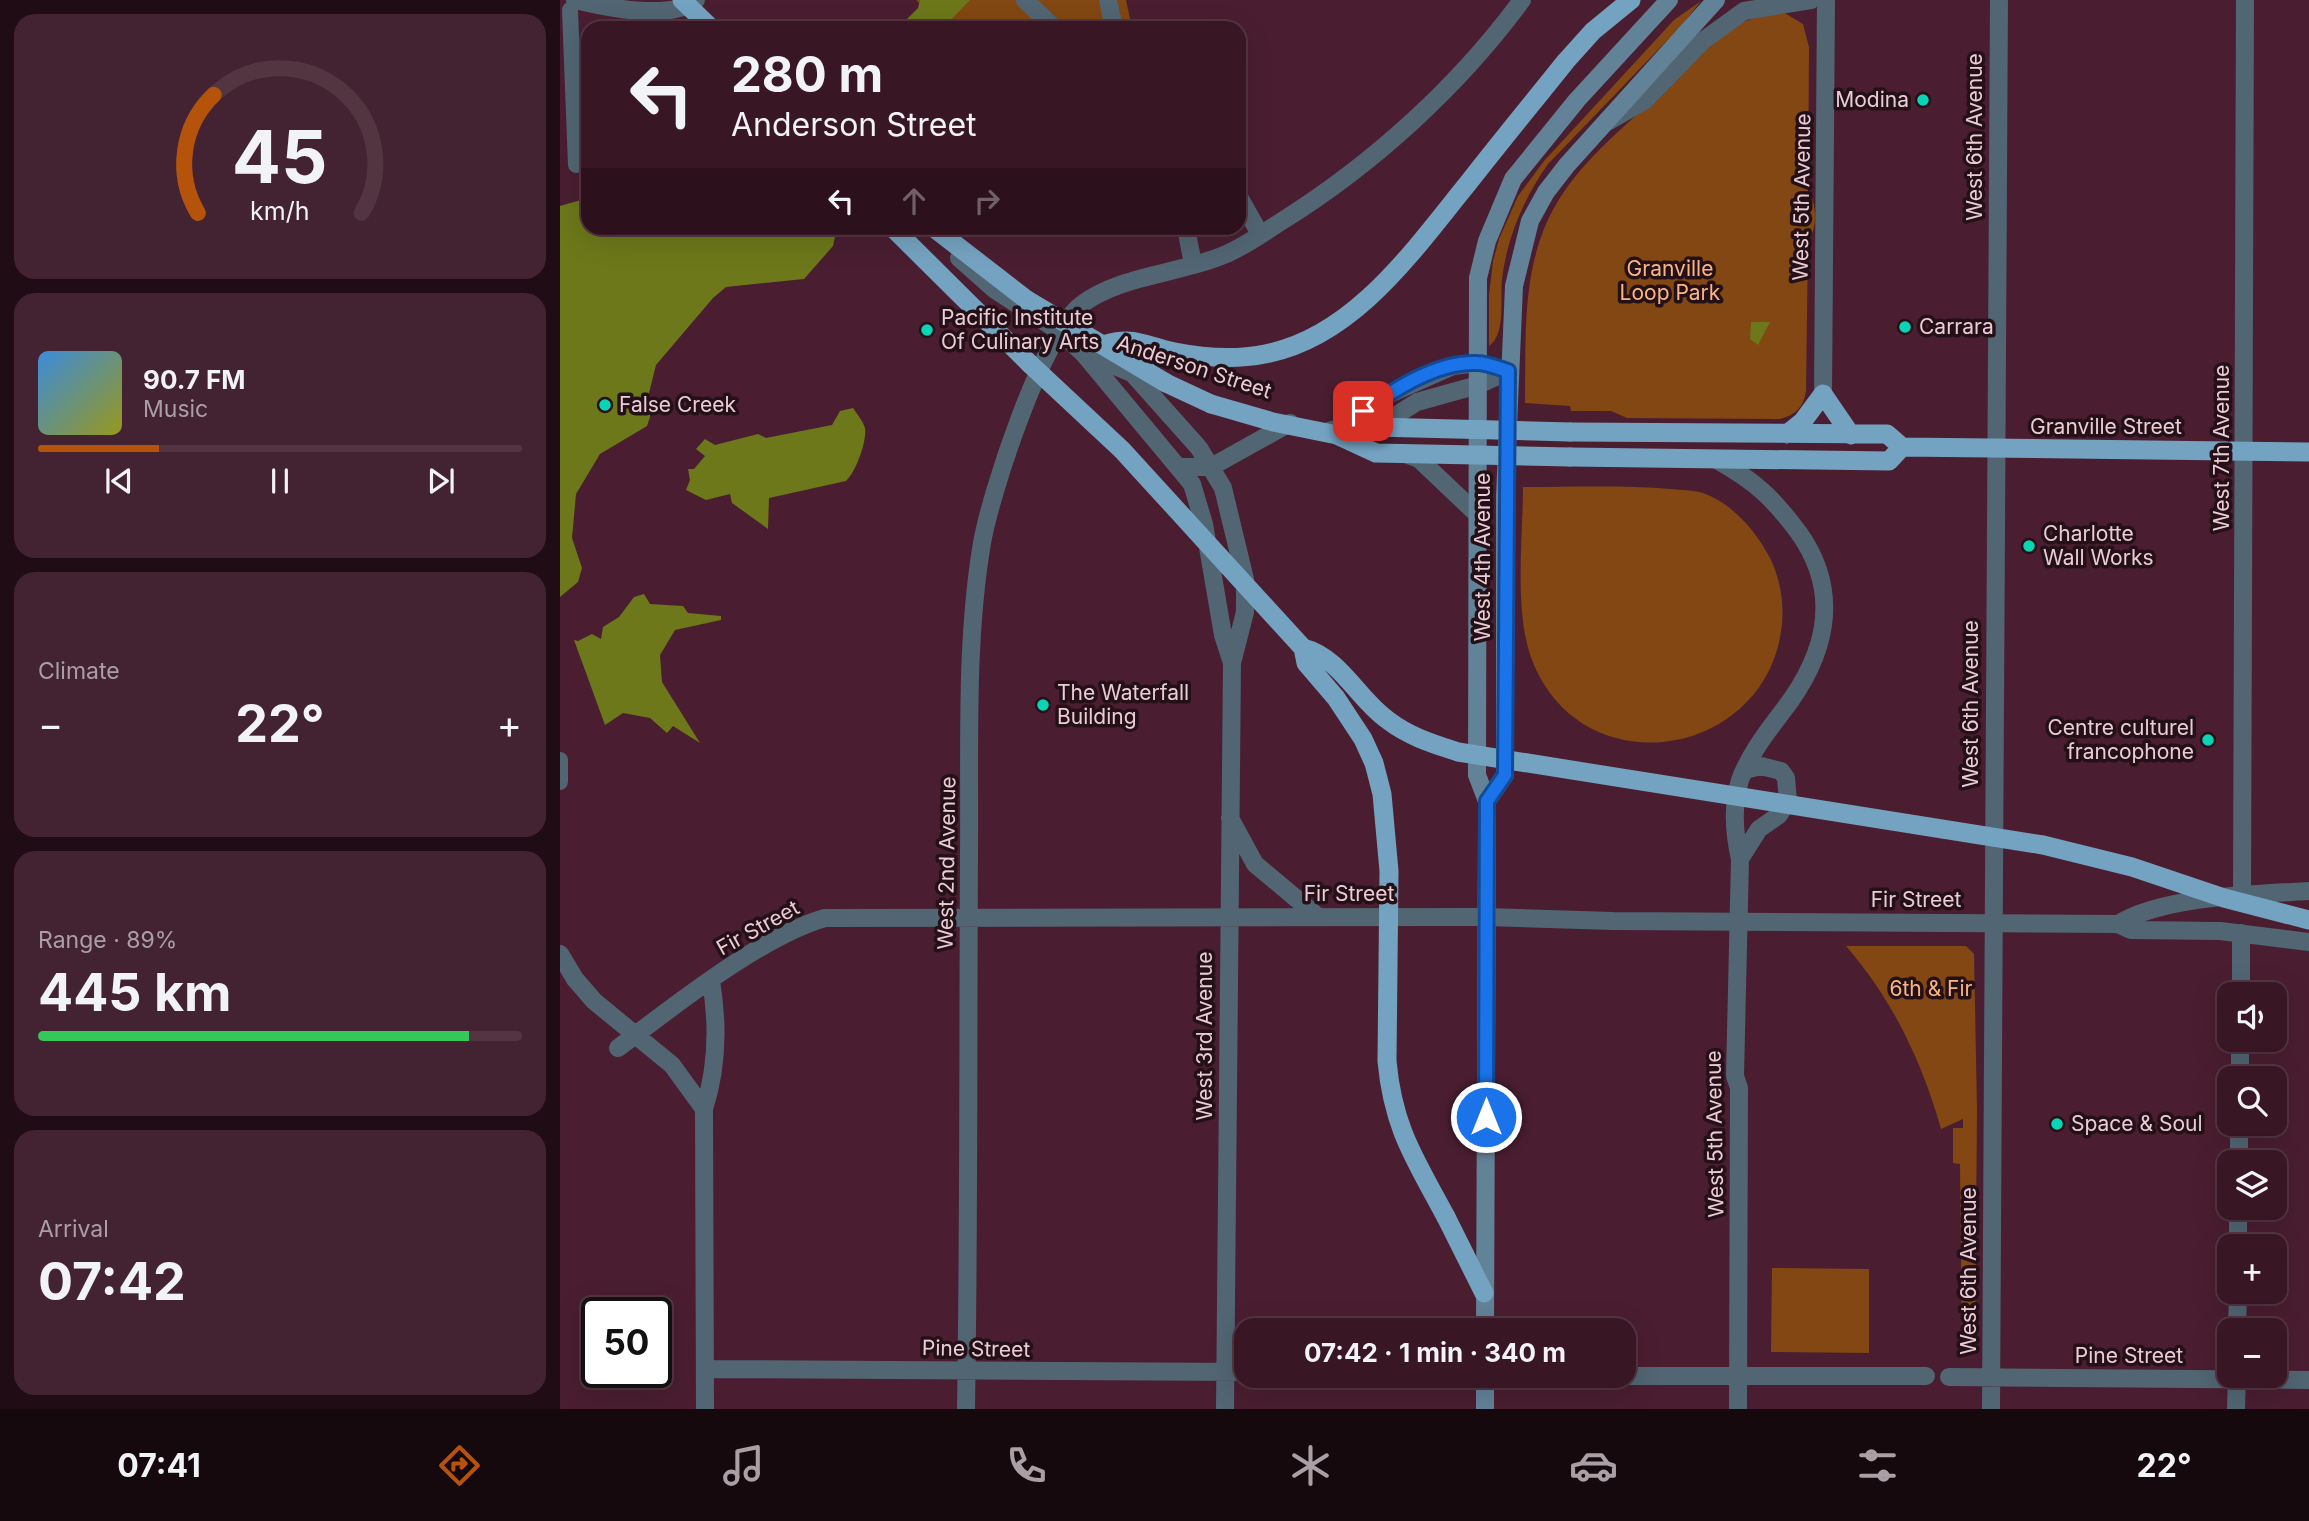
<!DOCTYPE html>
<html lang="en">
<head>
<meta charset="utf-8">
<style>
  :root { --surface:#381624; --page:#432331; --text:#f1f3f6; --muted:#ab9fa6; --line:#523541; --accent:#b45309 }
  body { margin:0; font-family:Inter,sans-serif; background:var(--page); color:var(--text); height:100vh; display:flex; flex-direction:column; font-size:26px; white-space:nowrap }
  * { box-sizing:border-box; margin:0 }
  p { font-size:23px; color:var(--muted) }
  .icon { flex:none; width:38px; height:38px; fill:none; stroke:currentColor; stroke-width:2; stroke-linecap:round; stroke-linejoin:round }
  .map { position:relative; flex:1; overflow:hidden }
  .sheet { display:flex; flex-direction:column; gap:14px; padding:14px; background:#1f0c14; width:560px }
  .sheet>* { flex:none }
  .guide { position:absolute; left:21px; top:21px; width:665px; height:214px; border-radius:21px; box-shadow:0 7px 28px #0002,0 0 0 2px var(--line); background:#381624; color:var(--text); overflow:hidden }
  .fabs { position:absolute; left:1657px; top:982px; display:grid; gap:14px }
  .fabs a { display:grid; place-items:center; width:70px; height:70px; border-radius:14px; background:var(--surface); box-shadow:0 7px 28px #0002,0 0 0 2px var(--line); font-size:35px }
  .speed { position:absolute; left:21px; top:1297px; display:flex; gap:14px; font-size:35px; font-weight:700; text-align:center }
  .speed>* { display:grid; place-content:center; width:91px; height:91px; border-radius:50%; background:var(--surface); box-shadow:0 7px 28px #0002,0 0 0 2px var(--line); line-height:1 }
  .speed .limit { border:4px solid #111; border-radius:10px; background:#fff; color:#111 }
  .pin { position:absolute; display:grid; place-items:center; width:60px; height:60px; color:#fff; margin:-30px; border-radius:14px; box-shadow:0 4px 10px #0006 }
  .me { position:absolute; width:77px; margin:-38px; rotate:0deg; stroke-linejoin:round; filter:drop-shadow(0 0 5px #0008) }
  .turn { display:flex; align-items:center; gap:24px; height:147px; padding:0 35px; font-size:32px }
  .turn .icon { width:91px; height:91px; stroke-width:2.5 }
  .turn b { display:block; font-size:49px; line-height:60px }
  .lanes { display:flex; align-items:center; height:66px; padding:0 35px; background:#0003; justify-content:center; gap:35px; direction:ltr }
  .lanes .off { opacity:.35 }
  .big { font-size:52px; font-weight:700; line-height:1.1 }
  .sheet .card { flex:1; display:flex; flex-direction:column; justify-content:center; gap:10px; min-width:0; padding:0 24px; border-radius:21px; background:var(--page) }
  .sheet .dial { align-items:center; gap:0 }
  .dial svg { height:182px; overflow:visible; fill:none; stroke:var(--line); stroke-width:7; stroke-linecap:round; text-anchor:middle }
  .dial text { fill:var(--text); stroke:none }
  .song { display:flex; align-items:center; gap:21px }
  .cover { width:84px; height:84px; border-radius:10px; background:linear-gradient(135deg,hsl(210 70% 55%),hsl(60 70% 35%)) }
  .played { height:7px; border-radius:4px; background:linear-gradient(90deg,var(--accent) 25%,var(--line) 25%) }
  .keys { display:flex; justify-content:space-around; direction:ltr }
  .heat { display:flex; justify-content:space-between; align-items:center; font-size:38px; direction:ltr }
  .charge { height:10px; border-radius:5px; background:linear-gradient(90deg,#34c759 89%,var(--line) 0) }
  .trip { position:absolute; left:674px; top:1318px; width:402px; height:70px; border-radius:21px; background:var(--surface); box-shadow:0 7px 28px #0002,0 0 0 2px var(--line); font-weight:700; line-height:70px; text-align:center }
  .tabs { display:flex; height:112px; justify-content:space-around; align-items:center; background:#16090e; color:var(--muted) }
  .tabs .icon { width:49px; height:49px }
  .tabs .active { color:var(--accent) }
  .tabs b { font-size:32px; color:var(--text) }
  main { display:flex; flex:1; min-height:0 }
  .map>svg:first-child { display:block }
</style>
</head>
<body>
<main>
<section class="sheet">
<div class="card dial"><svg viewBox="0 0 100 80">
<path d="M14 69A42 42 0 1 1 86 69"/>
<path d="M14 69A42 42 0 0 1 21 17" stroke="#b45309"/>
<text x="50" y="56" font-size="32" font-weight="700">45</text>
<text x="50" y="72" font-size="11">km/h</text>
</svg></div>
<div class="card">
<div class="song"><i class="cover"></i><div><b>90.7 FM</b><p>Music</p></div></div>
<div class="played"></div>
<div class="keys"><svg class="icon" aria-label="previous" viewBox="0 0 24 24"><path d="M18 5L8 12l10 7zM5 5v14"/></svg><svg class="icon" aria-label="pause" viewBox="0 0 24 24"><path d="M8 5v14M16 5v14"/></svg><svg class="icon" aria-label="next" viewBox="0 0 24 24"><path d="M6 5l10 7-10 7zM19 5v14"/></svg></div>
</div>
<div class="card"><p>Climate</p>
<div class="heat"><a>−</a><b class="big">22°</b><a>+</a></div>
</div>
<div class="card"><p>Range · 89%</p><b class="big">445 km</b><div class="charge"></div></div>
<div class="card"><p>Arrival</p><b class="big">07:42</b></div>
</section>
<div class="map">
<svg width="1749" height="1409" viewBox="0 0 1749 1409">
  <rect width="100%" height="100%" fill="#4a1e30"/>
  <path fill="#824712" d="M356 0H566L572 28H386Z
    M1141 1 1122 25 988 164C964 198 947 238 942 279 940 298 946 335 929 346V295L933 261 939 239 958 196 984 161 1114 20Z
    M1223 12 1243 24 1249 47 1248 193C1258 204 1257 230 1248 241L1246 391C1244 406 1236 415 1220 419L1067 418 1051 411H1011L1010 406 965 403C966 344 962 284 984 229 1008 168 1067 125 1114 82 1134 63 1154 39 1178 25 1192 17 1207 15 1223 12Z
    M963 487C1012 487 1063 485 1111 489 1121 490 1133 490 1143 493 1173 504 1195 530 1210 558 1220 578 1224 602 1222 624 1209 756 1027 789 974 665 953 617 963 539 963 487Z
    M1286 946H1406L1414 954 1417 1109 1415 1347 1411 1351H1402L1400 1164 1393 1163V1128H1403V1119L1381 1129C1362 1061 1332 999 1286 946Z
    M1212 1268 1309 1269V1353L1211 1352Z"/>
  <path fill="#6c781a" d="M360 0H410L383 28H309L317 22H344L358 8Z
    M28 198V228H277L273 246 244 279 166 287 153 298 96 365 89 393 90 417 87 426 40 454 16 494 12 538 22 568 18 582 0 597V206Z
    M1191 322H1210L1198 345 1190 339Z
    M293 408C297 414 303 421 305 428 307 441 296 472 286 481L209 498 208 529 172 503 170 494 146 500 126 490 130 480 128 469H134L145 456 136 449 145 439 155 445 198 434 206 438 272 425 280 411Z
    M84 594 90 604 123 606 128 613 161 616V620L115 630 100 655 102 682 140 743 113 726 107 733 90 718 63 713 45 725 14 640 18 641 32 634 41 639 43 627 59 617 74 597Z"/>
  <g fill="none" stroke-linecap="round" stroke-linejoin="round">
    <path stroke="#516572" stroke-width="16" d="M10 10 16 165
      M0 760V782"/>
    <path stroke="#516572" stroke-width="18" d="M15 0C44 7 112 21 136 0
      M465 0 494 28
      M548 0 554 28
      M679 197 700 234
      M626 228 633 264
      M399 258 435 290 499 331 523 353 632 484 644 524 663 635 672 663
      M526 354 581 377
      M573 374 639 448 663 488 685 579V612L672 663 665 1409
      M769 431 783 427 827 395 893 366 917 363 948 371
      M811 431 857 402 918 385 948 371
      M843 453 859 459 918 515
      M1157 460C1195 481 1213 498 1239 533 1278 588 1269 646 1231 700 1213 725 1191 750 1180 780 1172 806 1174 833 1180 859L1175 1076 1179 1088 1178 1409
      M620 467H651L730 423
      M670 818 695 864 757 916
      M1180 859 1199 829 1219 815 1228 801 1226 778 1221 771 1201 766 1185 770
      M1682 896 1685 0
      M0 954 15 979 34 1001 112 1065 144 1109
      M1681 994V933
      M58 1048C113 1007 201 936 265 918L927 917
      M1680 1078V1040
      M1679 1162V1124
      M1678 1246V1208
      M1677 1330 1678 1292
      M145 1369 686 1372
      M1015 1376H1366
      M1389 1377 1749 1380
      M145 1409 144 1109C157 1069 158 1023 151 981
      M406 1409C409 1224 408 1039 409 854 410 752 405 643 422 543 431 492 482 336 521 305 557 276 622 273 664 255 684 247 703 233 722 221 813 164 898 87 962 0
      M1431 1409 1439 0
      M1676 1409 1677 1376"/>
    <path stroke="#516572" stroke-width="18" d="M1049 121 1084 101 1144 40 1184 11 1251 0
      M1263 394 1266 0
      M927 917 1053 921 1558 924 1571 930 1660 931 1749 942
      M1558 924C1602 896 1697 894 1749 891"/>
    <path stroke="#628297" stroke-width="18" d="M927 801 945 775V496L954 286 970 221 986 192 1007 165 1156 0
      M925 1330 927 829V801L917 775 918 278 927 241 953 179 1017 100 1109 0
      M925 1409V1376"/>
    <path stroke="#74a3c1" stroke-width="19" d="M333 228 470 364
      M374 228 467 300
      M543 345C575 335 584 346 615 352 645 358 675 360 705 354 795 337 855 248 909 182 941 141 974 101 1006 61L1033 31 1071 0
      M606 383 651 404
      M1010 432 1327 434 1342 447 1749 452
      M1227 434 1243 421 1263 394 1291 435
      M1010 457 1329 461 1342 447
      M886 1217 924 1293"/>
    <path stroke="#74a3c1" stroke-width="19" d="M122 0 151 28
      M467 300 606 383
      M470 364 562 450 743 648 746 663 776 698 803 739 814 763 822 794 829 871 827 1061C833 1128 855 1159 886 1217
      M651 404 713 422 777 435 816 453 1010 457
      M777 435 815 427 1010 432
      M743 648C781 658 798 700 829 721 850 737 874 744 898 752L1483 845 1572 867 1664 898 1749 920"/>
  </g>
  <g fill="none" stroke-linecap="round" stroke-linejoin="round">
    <defs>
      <path id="route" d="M803 411C834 390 877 361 917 363 927 363 938 368 948 371L945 775 927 801 926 1117"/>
    </defs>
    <use href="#route" stroke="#114b97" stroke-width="18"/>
    <use href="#route" stroke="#1a73e8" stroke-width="12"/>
  </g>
  <g fill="#07d5b6" stroke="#241017" stroke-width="2.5">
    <circle cx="1363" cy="100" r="7"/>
    <circle cx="1345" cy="327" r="7"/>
    <circle cx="367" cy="330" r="7"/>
    <circle cx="45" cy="405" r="7"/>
    <circle cx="1469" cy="546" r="7"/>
    <circle cx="483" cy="705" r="7"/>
    <circle cx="1648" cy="740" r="7"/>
    <circle cx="1497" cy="1124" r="7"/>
  </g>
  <g text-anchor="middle" stroke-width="7" stroke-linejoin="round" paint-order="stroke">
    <g font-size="21" fill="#ebccd6" stroke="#241017" text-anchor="start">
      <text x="1349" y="107" text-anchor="end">Modina</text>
      <text x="381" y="325">Pacific Institute<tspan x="381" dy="24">Of Culinary Arts</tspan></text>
      <text x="1359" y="334">Carrara</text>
      <text x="59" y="412">False Creek</text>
      <text x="1483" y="541">Charlotte<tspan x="1483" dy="24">Wall Works</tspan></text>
      <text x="497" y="700">The Waterfall<tspan x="497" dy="24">Building</tspan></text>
      <text x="1634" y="735" text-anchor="end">Centre culturel<tspan x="1634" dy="24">francophone</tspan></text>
      <text x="1511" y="1131">Space &amp; Soul</text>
    </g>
    <g font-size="21" fill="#ebccd6" stroke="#241017">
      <text transform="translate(1415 137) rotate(-90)" y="7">West 6th Avenue</text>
      <text transform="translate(1242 197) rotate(-89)" y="7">West 5th Avenue</text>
      <text transform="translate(634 367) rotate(18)" y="7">Anderson Street</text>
      <text x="1546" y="434">Granville Street</text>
      <text transform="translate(1662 448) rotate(-90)" y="7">West 7th Avenue</text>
      <text transform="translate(923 557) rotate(-90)" y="7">West 4th Avenue</text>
      <text transform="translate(1411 704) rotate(-90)" y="7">West 6th Avenue</text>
      <text transform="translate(387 863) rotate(-89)" y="7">West 2nd Avenue</text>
      <text x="789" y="901">Fir Street</text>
      <text x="1356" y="907">Fir Street</text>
      <text transform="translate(198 928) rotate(-29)" y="7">Fir Street</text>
      <text transform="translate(645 1036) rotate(-90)" y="7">West 3rd Avenue</text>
      <text transform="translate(1155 1134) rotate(-91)" y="7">West 5th Avenue</text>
      <text transform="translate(1409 1271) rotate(-90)" y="7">West 6th Avenue</text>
      <text transform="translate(416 1349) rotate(1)" y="7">Pine Street</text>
      <text x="1569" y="1363">Pine Street</text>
    </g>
    <g font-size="21" fill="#fab583" stroke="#241017">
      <text x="1110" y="276">Granville<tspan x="1110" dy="24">Loop Park</tspan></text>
      <text x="1371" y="996">6th &amp; Fir</text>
    </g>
  </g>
</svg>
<div class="fabs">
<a><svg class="icon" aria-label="sound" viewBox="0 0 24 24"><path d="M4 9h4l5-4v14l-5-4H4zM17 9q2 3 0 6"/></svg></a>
<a><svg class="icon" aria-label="search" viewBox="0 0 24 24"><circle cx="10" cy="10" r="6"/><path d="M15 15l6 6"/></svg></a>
<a><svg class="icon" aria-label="layers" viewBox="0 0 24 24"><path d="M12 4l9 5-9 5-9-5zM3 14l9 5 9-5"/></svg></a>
<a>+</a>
<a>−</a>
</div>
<div class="speed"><div class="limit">50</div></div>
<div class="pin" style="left:803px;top:411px;background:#d93025"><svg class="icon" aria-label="arrive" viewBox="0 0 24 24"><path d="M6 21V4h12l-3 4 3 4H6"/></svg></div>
<svg class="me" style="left:926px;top:1117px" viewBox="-20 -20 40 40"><circle r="17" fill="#1a73e8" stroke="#fff" stroke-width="3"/><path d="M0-11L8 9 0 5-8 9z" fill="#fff"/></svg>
<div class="trip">07:42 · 1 min · 340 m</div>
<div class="guide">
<div class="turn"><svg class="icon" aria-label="left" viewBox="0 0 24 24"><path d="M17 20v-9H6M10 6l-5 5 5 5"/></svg><div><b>280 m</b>Anderson Street</div></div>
<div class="lanes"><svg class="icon" aria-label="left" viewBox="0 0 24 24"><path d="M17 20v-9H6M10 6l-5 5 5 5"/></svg><svg class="icon off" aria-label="ahead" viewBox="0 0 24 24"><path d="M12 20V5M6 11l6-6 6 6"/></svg><svg class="icon off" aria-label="right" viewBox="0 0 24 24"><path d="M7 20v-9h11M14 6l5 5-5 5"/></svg></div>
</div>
</div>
</main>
<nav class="tabs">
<b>07:41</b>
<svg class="icon active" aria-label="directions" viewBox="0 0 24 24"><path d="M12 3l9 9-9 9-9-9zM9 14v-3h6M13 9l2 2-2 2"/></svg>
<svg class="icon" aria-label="music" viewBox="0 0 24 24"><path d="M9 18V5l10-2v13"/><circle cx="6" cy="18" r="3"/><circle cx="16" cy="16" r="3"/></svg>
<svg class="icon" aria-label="phone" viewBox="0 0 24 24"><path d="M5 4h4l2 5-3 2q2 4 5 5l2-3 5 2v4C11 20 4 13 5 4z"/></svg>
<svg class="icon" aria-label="climate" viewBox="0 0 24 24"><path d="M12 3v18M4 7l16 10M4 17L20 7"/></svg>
<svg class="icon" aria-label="car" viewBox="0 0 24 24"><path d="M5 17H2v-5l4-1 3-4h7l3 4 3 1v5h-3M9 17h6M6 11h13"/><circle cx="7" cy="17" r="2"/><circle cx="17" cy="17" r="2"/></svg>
<svg class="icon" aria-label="filters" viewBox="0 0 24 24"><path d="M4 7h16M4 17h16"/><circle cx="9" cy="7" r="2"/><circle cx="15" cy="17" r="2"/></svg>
<b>22°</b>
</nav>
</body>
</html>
